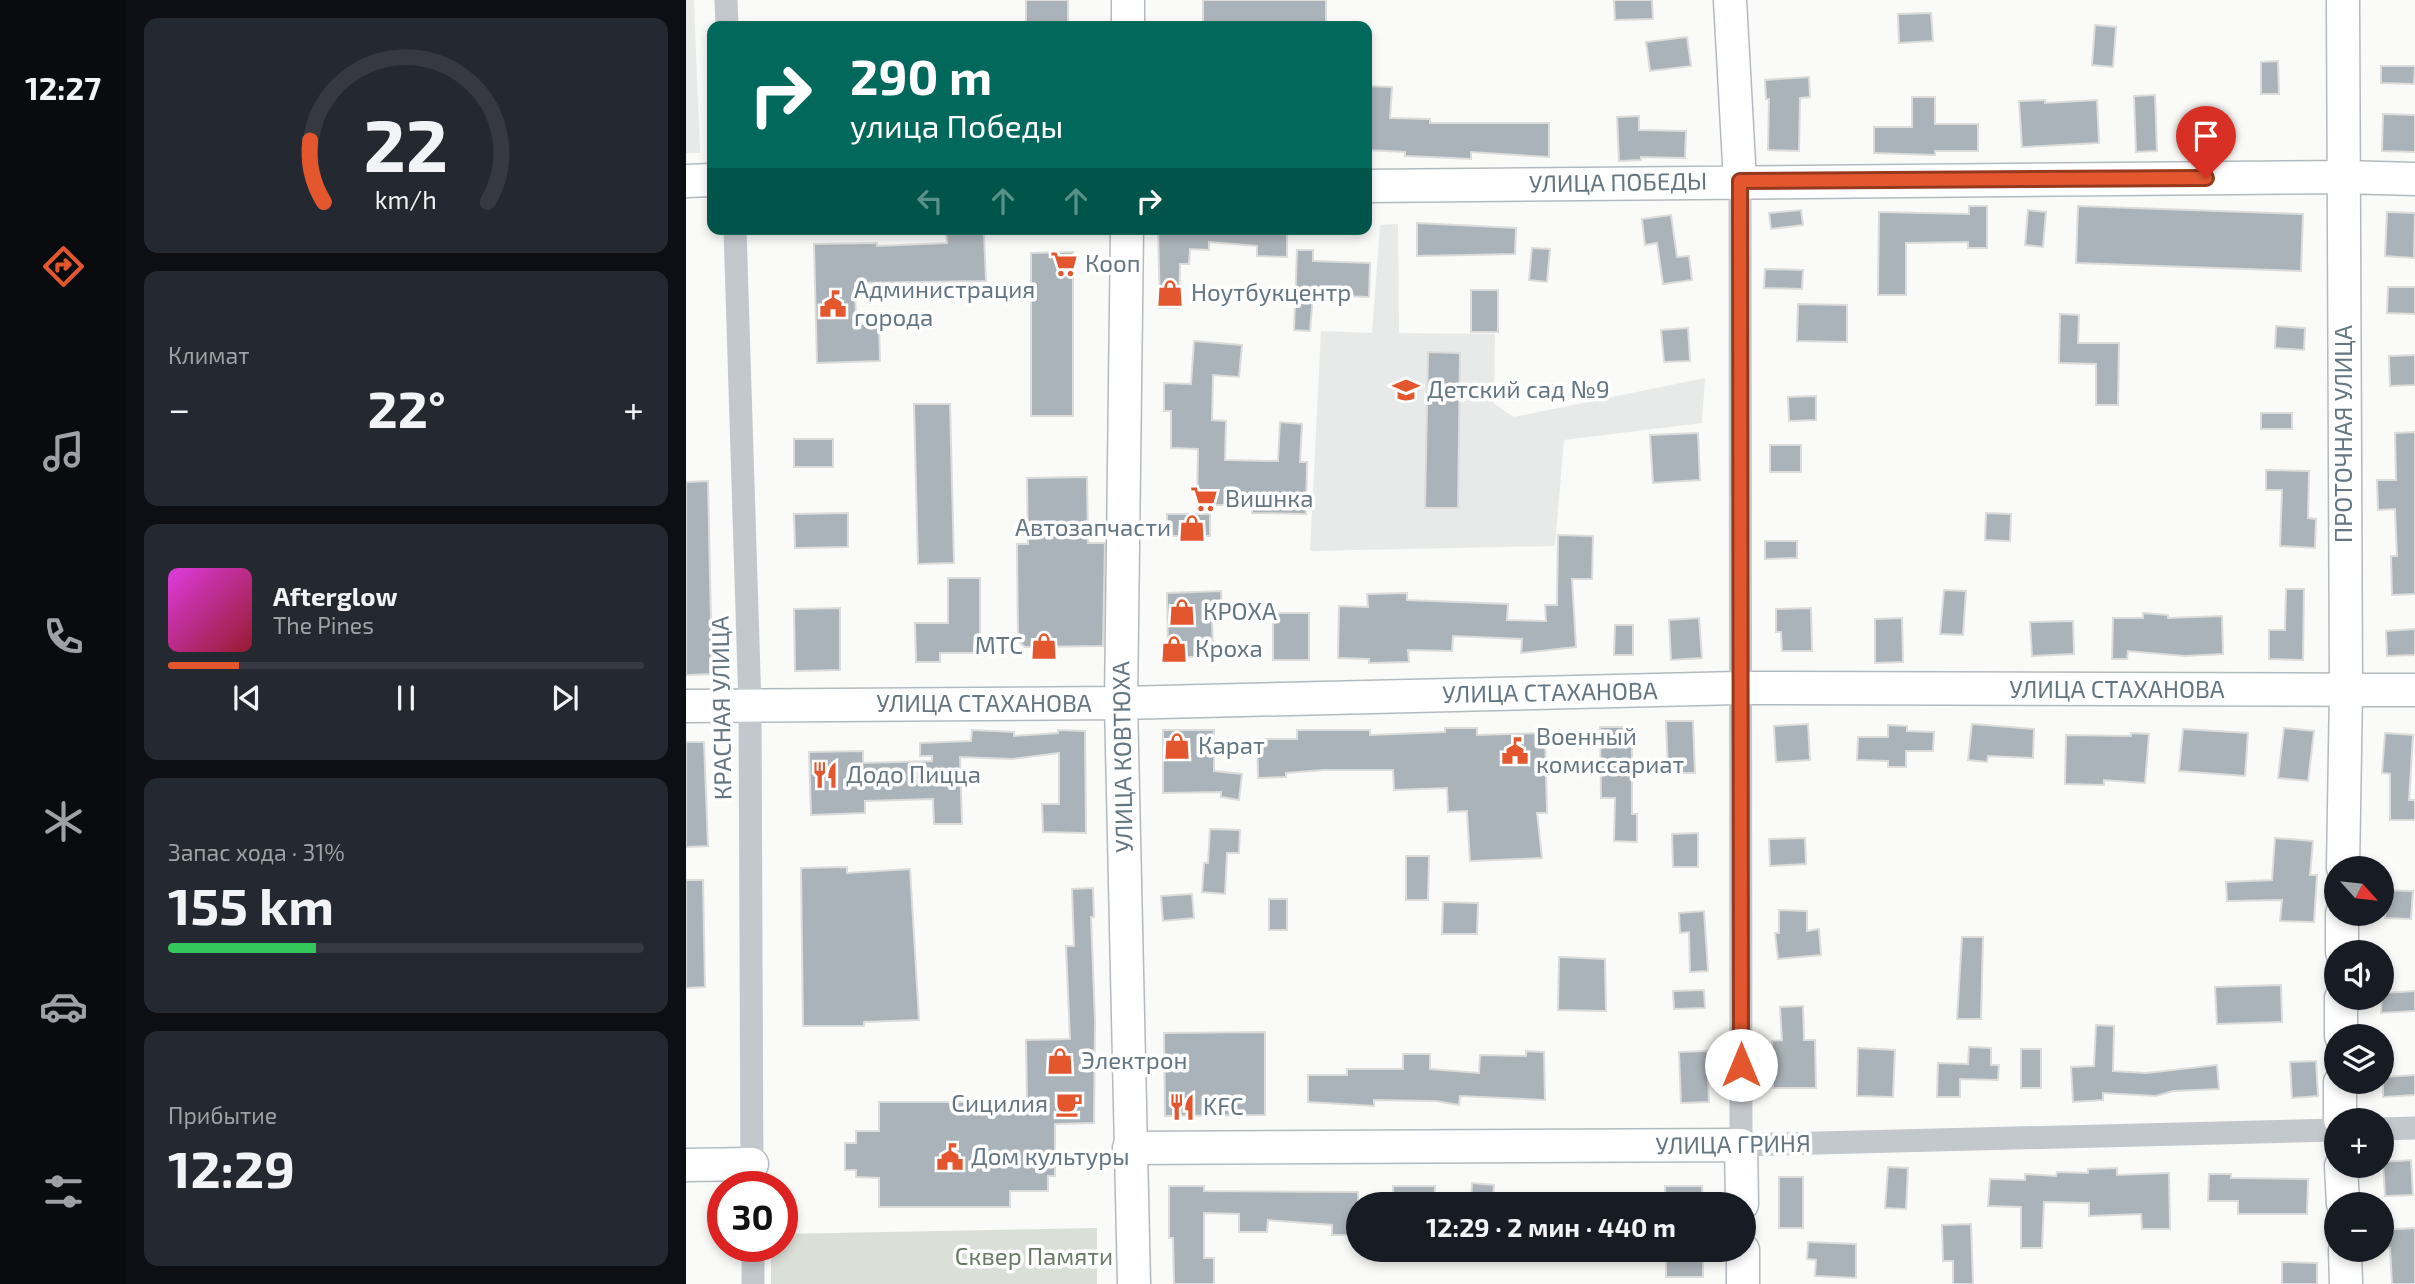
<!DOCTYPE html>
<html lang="ru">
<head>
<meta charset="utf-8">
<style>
  :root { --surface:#171b24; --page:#242831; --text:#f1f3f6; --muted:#9ea1a6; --line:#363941; --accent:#e4572e }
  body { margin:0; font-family:"Exo 2",sans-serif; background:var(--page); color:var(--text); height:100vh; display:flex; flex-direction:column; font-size:26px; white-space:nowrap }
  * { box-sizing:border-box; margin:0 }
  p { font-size:23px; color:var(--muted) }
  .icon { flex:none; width:38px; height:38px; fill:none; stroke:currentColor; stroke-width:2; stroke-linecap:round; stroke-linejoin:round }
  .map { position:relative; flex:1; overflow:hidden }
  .sheet { display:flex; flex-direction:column; gap:18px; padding:18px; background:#0d0f14; width:560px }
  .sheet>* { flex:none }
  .top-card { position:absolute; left:21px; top:21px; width:665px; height:214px; border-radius:14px; box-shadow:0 4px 10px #0003; background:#00695c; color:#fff; overflow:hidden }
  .needle { width:46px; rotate:117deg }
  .tools { position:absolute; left:1638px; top:856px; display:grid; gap:14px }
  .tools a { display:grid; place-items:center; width:70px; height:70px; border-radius:50%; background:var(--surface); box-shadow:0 4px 10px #0003; font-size:35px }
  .speed { position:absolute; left:21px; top:1171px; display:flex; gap:14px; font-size:35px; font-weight:700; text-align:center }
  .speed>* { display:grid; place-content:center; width:91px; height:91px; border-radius:50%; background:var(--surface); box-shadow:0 4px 10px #0003; line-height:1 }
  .speed .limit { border:10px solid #d22; background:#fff; color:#111 }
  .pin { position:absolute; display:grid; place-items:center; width:60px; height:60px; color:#fff; margin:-72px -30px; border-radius:50% 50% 50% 0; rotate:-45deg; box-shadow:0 0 7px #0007 }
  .pin .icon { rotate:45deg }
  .me { position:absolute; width:77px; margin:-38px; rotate:0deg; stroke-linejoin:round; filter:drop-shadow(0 0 5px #0008) }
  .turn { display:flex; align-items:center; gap:24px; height:147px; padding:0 28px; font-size:32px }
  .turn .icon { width:91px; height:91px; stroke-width:2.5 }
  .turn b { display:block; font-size:49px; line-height:60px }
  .lanes { display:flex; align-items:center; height:66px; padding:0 28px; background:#0003; justify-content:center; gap:35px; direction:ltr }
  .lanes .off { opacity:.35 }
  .big { font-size:52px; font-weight:700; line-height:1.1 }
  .sheet .widget { flex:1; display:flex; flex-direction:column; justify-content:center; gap:10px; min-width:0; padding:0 24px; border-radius:14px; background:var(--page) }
  .sheet .dial { align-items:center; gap:0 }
  .dial svg { height:182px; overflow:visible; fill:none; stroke:var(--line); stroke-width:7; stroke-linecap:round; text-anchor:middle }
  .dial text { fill:var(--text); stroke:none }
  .song { display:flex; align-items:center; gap:21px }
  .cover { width:84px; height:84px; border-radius:10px; background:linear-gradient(135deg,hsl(300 70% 55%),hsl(350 70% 35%)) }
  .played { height:7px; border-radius:4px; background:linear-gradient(90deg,var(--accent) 15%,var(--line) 15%) }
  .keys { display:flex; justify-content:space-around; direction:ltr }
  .heat { display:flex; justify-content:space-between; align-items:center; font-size:38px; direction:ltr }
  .charge { height:10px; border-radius:5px; background:linear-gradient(90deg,#34c759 31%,var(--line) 0) }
  .trip { position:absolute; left:660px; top:1192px; width:410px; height:70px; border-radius:35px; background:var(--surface); box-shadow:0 4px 10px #0003; font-weight:700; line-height:70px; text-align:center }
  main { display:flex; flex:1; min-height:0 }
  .menu { display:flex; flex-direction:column; width:126px; justify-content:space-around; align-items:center; background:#090b0e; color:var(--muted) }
  .menu .icon { width:49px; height:49px }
  .menu .active { color:var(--accent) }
  .menu b { font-size:32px; color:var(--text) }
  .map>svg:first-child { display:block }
</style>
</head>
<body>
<main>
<nav class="menu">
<b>12:27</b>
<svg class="icon active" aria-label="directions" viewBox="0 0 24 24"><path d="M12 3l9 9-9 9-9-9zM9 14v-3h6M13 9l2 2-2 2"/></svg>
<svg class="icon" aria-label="music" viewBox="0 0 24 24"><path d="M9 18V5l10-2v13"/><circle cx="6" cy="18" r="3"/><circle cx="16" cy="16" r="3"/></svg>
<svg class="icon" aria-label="phone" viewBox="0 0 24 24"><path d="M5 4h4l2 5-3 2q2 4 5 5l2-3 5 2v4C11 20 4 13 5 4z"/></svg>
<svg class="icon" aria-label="climate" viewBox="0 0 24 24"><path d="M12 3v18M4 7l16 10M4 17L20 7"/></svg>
<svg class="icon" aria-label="car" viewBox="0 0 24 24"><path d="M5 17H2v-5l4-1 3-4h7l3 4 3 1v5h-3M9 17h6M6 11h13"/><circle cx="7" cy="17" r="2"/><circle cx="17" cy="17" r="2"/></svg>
<svg class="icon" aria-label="filters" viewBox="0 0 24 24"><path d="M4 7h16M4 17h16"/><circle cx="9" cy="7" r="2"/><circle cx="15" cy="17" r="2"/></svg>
</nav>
<section class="sheet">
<div class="widget dial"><svg viewBox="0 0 100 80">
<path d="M14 69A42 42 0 1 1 86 69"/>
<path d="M14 69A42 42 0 0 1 8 42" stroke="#e4572e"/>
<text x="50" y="56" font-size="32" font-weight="700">22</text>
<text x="50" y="72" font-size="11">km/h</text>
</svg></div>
<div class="widget"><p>Климат</p>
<div class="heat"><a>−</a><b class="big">22°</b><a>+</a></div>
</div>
<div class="widget">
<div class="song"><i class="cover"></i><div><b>Afterglow</b><p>The Pines</p></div></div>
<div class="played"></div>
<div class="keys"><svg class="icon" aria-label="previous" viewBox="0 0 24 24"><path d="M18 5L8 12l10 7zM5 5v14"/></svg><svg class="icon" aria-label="pause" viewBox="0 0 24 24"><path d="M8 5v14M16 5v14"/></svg><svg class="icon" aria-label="next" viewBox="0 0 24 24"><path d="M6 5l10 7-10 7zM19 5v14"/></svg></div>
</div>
<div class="widget"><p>Запас хода · 31%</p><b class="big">155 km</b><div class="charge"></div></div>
<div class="widget"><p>Прибытие</p><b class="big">12:29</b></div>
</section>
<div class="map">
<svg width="1729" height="1284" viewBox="0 0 1729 1284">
  <rect width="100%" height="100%" fill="#fafaf8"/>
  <path fill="#e8e9e9" d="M0 0H8L14 153H0Z
    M712 224 713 333 809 334 808 404 828 417 1019 378 1016 423 878 440 869 546 624 551 635 331 686 333 694 225Z"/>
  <path fill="#dadfd7" d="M411 1228V1284H85V1246H96V1234Z"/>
  <path fill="#aab3b9" stroke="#dcdcda" stroke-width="2" d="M340 0H382V26H340Z
    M517 0H640V26H517Z
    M928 0H966L967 19 929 20Z
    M1245 13 1247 41 1213 43 1212 14Z
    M1409 25 1430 27 1427 67 1406 65Z
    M1001 37 1005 66 964 71 960 42Z
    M1592 61 1593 94H1575V62Z
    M1695 66H1729L1728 84 1695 83Z
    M1123 77 1124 97 1114 98 1113 151 1082 150 1083 99H1080L1079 80Z
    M681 86 706 87 704 118 744 119V123H863V157L785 152V159L767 158 719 156V152L681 150Z
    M1469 95 1471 151 1450 152 1448 96Z
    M1226 97H1249V124H1292V151H1249V155L1188 153V127H1226Z
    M1359 100V103L1411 100 1413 143 1336 147 1333 101Z
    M1697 114 1729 115V152L1696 151Z
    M953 116V130L1000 131 999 158 955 157V160L933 161 931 117Z
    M1283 206H1301V248H1282V242L1220 243V295H1192L1193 212 1283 214Z
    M1392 206 1617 214 1615 271 1390 263Z
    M1115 210 1117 225 1085 229 1083 213Z
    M1342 210 1360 212 1357 247 1339 245Z
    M1701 212 1729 213 1728 258 1699 256Z
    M985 215 991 257 1003 256 1006 280 977 284 971 243 959 245 956 219Z
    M731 223 830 228 829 254 731 256Z
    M472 229H601V257L571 256V246L523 242V250L504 249 503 264H494L493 308H474Z
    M260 234H298L300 281 169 283 170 324H193L194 361 131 363 128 244 191 243V246L261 243Z
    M846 248 864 249 861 282 843 280Z
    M611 250H627V261L684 263 683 297 627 295 624 331 608 330Z
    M387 252V416H345V253Z
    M1079 269 1117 270 1116 289 1078 288Z
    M1702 287H1729V314L1701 313Z
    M785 290H812V332H785Z
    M1112 304 1161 305V342L1111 341Z
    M1374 314 1393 315 1392 343H1433L1432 405H1410V364L1373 363Z
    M1590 326 1619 328 1618 350 1589 348Z
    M1002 328 1004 361 978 362 975 330Z
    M508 341 556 345 553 377 527 375 526 420 540 421 539 460 592 461 594 422 616 424 614 462H621L620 514 566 513V505H511L512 449 485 448V411H478V383L505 384Z
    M742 352 774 353 772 508H739Z
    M1729 355V385L1704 386 1703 356Z
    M1130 396V420L1103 421 1102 397Z
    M228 404H264L268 563 232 564Z
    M1575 413H1606V429H1575Z
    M1729 432V594L1706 595 1705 556H1711L1709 509 1692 510 1691 480H1710L1709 433Z
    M1012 433 1014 480 967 483 964 435Z
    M108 439H147V467H108Z
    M1084 445H1115V472H1084Z
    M1580 470 1623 471 1622 518 1630 519 1629 548 1594 546 1596 490H1580Z
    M401 477 402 543H419L417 646 339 647 332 641 331 544H342L341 478Z
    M22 481 26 674 0 675V482Z
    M162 513V547L109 548 108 514Z
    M1300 513 1325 514 1324 541 1299 540Z
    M481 514H524V536H481Z
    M872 535 907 536 906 579H886L890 647 835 653 836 639 767 636 766 651 722 650 723 662 683 663V659L652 658 653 606 682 607 681 594 721 593V600L822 604 821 620 860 621 859 605H871Z
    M1079 541H1111V558L1079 559Z
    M262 578H294V653H254V662H230L229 623H262Z
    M1600 589H1618L1617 660 1583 659V630H1599Z
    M1258 590 1280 591 1277 635 1254 634Z
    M535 591 536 616H526L527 656 482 658 481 593Z
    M154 608V670L109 671 108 609Z
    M1125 608 1126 651H1096L1095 632H1090V609Z
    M587 613H623V660H587Z
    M1457 613 1482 615V618L1536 616 1537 654 1499 656 1442 651 1441 659H1426L1427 618H1457Z
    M1013 618 1016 658 985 660 983 620Z
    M1216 618 1217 662 1189 663V619Z
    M1387 621 1388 654 1346 656 1344 622Z
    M929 625H947V655H928Z
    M1729 629V655L1701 656 1700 631Z
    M980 721H1007L1009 773H982Z
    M1122 724 1124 760 1090 762 1088 726Z
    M1286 724 1348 729 1347 758 1302 756 1301 762 1282 760Z
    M1202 725 1221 726V731L1248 732 1247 751H1220V767H1202V761L1171 760 1172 737H1202Z
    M914 727H946V814H951V842L928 841 929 798H915Z
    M759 728H791V735L859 733 861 813H851L856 858 784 861 781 811 762 812 761 788 708 790 707 770H638L600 773V777L572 778 571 739H611V730H684V735L759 732Z
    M1598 728 1628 731 1622 781 1592 778Z
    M1497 729 1562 733 1559 776 1493 771Z
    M286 730 328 732V736L372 733V730L399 731 400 833 357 832 356 804H373V753L327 759 274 757 276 824H248L247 799 179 801V813L125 815 123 752 177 751V763L246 761V756H234V743L285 741Z
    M477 730H528V771L556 774 553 800 535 797V792L477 793Z
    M1445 733 1463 734 1459 783 1418 780V785L1379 784 1380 735 1445 736Z
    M1699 733 1727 735 1723 800H1729V820H1704V774L1696 773Z
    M0 742H18L22 846 0 847Z
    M524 829 554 830 553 853H541L539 894 516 892 518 863H522Z
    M1012 833V867H987L986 834Z
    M1119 838 1120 864 1084 866 1083 839Z
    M1589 838 1627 841 1624 875H1631L1628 922 1594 921 1596 900 1541 901 1540 882 1586 880Z
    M720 856H743L742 900H720Z
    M161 867V873L224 869 233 1020 178 1022V1026H117L115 868Z
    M0 880H17L19 987 0 988Z
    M407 888 408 917H405L409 1021 408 1123 369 1124V1176H362V1191H324V1207H193V1178L170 1177V1170H159V1143H170V1131H193V1102H341L340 1040 384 1039 380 946H388L386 889Z
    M1700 890 1727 891 1725 919 1699 918Z
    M506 894 508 918 477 921 475 896Z
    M583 899H601V930H583Z
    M757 902 792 903 791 934H756Z
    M1093 910 1121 911V931L1133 929 1135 955 1092 959 1089 933H1093Z
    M1018 911 1022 971 1004 972 1003 932 994 933 993 913Z
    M1276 937H1297L1295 1019H1271Z
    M873 957 919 959 920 1011 872 1010Z
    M1595 985 1596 1022 1531 1024 1529 987Z
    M1018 990 1019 1008 988 1009 987 991Z
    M1729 991V1011L1695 1013 1696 993Z
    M1117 1006 1118 1040H1129L1130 1088H1087L1086 1041 1096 1040 1094 1007Z
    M1410 1025 1428 1026 1427 1071 1460 1073 1531 1065 1533 1089 1487 1091 1470 1096 1417 1093V1100L1387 1102 1385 1067 1408 1066Z
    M579 1032V1115L479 1116 478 1033Z
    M1283 1047 1305 1048V1065H1313L1312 1080 1274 1079V1097H1251L1252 1063 1282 1064Z
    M1172 1048 1209 1050 1207 1097 1171 1096Z
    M1335 1049H1355V1088H1335Z
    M840 1051 858 1052 859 1100 774 1096 773 1105 750 1101 688 1100V1106L622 1102V1075H661V1069H717V1054H744V1069L793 1073 794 1055 840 1056Z
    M1021 1051 1023 1102 995 1103 993 1052Z
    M1630 1061 1632 1096 1606 1098 1604 1062Z
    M1729 1075V1095L1697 1097V1077Z
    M1725 1160 1727 1195 1699 1196 1697 1162Z
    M1202 1167 1222 1168 1220 1209 1199 1208Z
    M1431 1168V1175L1483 1173 1484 1229H1456L1455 1214 1403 1216V1203L1358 1202 1356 1248H1335V1207L1302 1206 1304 1179 1339 1180V1174L1370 1176 1371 1172 1402 1173V1169Z
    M1523 1174H1545V1178L1622 1179 1621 1214H1552V1201H1522Z
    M1093 1177H1117V1228H1093Z
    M786 1183 808 1185 806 1204H785Z
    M483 1186H518V1191L672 1192V1235H646V1225L582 1220 581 1232H553V1214L518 1213V1258H528V1284H488L487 1238H483Z
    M707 1186H749L748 1204H707Z
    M979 1186H1016L1017 1204H979Z
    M1285 1224 1287 1284H1267V1261H1257L1256 1225Z
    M1729 1228V1284H1706L1704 1248 1698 1249 1697 1230Z
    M1122 1242 1170 1244V1278L1129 1276 1130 1260 1121 1259Z
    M980 1250H1017V1277H980Z
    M1596 1262 1631 1263V1284H1596Z"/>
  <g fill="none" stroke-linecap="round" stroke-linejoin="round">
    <defs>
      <path id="secondary" d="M1044 0 1054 181
        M1657 0 1660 691 1657 868
        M442 26V0
        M0 181 26 180
        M681 186 1657 177 1729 179
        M441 229 435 703 448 1284
        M0 706 435 703 1052 688 1729 690
        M1656 952V914
        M1655 1036V998
        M1654 1120V1082
        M443 1148 1055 1145 1056 1204
        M0 1165 66 1164
        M1655 1166 1657 1204
        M1057 1250V1284
        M1659 1250 1660 1284"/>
    </defs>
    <use href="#secondary" stroke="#b3babf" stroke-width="35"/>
    <path stroke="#c3c8cc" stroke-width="23" d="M40 0 41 26
      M1054 181 1055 1145 1650 1130
      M49 229 64 706 66 1186
      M1696 1129 1729 1128
      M67 1246V1284"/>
    <use href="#secondary" stroke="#fff" stroke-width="32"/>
  </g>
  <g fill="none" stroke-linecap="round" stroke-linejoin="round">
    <defs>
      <path id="route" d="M1055 1065 1054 181 1520 178"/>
    </defs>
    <use href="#route" stroke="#94391e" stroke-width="18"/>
    <use href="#route" stroke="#e4572e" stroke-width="12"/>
  </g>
  <defs>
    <symbol id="supermarket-bare" viewBox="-9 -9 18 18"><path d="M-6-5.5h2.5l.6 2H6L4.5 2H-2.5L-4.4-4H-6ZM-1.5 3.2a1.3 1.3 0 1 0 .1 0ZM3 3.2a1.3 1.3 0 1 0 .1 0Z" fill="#e4572e" stroke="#fff" stroke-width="2.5" paint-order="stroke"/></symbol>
    <symbol id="shop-bare" viewBox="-9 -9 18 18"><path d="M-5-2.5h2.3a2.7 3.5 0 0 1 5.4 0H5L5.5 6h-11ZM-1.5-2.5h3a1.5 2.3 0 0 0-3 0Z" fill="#e4572e" stroke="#fff" stroke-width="2.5" paint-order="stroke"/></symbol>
    <symbol id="civic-bare" viewBox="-9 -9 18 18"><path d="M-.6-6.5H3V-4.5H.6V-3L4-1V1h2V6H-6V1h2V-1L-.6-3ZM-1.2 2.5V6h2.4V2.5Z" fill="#e4572e" stroke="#fff" stroke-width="2.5" paint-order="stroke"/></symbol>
    <symbol id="school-bare" viewBox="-9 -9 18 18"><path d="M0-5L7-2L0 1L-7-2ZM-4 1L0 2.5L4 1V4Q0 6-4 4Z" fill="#e4572e" stroke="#fff" stroke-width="2.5" paint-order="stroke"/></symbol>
    <symbol id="restaurant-bare" viewBox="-9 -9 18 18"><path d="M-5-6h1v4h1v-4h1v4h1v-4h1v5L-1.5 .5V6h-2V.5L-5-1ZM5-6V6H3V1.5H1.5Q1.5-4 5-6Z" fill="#e4572e" stroke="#fff" stroke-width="2.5" paint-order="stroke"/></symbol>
    <symbol id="cafe-bare" viewBox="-9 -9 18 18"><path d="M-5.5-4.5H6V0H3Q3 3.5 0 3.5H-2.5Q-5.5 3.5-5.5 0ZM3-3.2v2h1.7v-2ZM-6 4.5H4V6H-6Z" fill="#e4572e" stroke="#fff" stroke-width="2.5" paint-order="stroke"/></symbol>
  </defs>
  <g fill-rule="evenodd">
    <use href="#supermarket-bare" x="359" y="245" width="38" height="38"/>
    <use href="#shop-bare" x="465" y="274" width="38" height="38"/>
    <use href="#civic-bare" x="128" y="285" width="38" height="38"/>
    <use href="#school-bare" x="701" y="371" width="38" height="38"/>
    <use href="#supermarket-bare" x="499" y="480" width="38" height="38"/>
    <use href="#shop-bare" x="487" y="509" width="38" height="38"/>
    <use href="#shop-bare" x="477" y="593" width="38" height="38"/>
    <use href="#shop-bare" x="339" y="627" width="38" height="38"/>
    <use href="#shop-bare" x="469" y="630" width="38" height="38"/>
    <use href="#shop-bare" x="472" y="727" width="38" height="38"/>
    <use href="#civic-bare" x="810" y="732" width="38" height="38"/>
    <use href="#restaurant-bare" x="120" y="756" width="38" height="38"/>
    <use href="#shop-bare" x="355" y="1042" width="38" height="38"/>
    <use href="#cafe-bare" x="364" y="1085" width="38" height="38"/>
    <use href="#restaurant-bare" x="477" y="1088" width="38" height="38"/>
    <use href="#civic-bare" x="245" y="1138" width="38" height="38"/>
  </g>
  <g text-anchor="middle" stroke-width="7" stroke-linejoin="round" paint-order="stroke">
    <g font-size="24" fill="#657683" stroke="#fff">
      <text transform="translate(932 183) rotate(-1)" y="8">УЛИЦА ПОБЕДЫ</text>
      <text transform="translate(1658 434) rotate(-90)" y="8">ПРОТОЧНАЯ УЛИЦА</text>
      <text x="1431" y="698">УЛИЦА СТАХАНОВА</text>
      <text transform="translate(864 693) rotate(-1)" y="8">УЛИЦА СТАХАНОВА</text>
      <text x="298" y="712">УЛИЦА СТАХАНОВА</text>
      <text transform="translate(36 708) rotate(-91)" y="8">КРАСНАЯ УЛИЦА</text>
      <text transform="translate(437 757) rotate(-91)" y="8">УЛИЦА КОВТЮХА</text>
      <text transform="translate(1047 1145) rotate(-1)" y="8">УЛИЦА ГРИНЯ</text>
    </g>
    <g font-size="24" fill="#657683" stroke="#fff" text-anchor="start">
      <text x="399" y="272">Кооп</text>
      <text x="168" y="298">Администрация<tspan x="168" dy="28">города</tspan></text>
      <text x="505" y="301">Ноутбукцентр</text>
      <text x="741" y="398">Детский сад №9</text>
      <text x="539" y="507">Вишнка</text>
      <text x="485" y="536" text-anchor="end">Автозапчасти</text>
      <text x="517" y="620">КРОХА</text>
      <text x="337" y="654" text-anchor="end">МТС</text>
      <text x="509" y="657">Кроха</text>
      <text x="850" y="745">Военный<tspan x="850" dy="28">комиссариат</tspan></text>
      <text x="512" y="754">Карат</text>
      <text x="160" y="783">Додо Пицца</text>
      <text x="395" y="1069">Электрон</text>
      <text x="362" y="1112" text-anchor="end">Сицилия</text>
      <text x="517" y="1115">KFC</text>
      <text x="285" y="1165">Дом культуры</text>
    </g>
    <g font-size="24" fill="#687a64" stroke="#fff">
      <text x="348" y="1265">Сквер Памяти</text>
    </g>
  </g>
</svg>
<div class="tools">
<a><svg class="needle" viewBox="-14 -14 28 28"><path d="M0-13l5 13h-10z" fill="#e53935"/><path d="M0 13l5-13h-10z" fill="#9ea1a6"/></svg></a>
<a><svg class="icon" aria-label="sound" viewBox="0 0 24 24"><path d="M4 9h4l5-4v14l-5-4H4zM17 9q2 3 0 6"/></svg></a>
<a><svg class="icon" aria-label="layers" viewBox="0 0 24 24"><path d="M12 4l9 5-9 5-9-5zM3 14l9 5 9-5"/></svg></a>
<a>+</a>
<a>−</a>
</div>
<div class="speed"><div class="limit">30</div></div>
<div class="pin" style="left:1520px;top:178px;background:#d93025"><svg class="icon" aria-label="arrive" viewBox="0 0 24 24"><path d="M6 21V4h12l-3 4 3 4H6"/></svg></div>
<svg class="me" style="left:1055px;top:1065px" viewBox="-20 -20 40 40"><circle r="19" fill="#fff"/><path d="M0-13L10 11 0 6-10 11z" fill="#e4572e"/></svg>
<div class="trip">12:29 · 2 мин · 440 m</div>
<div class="top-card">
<div class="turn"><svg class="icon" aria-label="right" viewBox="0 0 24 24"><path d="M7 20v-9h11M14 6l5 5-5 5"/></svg><div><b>290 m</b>улица Победы</div></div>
<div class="lanes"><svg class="icon off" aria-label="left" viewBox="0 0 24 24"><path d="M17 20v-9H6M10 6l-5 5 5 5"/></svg><svg class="icon off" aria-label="ahead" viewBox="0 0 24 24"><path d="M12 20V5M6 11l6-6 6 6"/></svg><svg class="icon off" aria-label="ahead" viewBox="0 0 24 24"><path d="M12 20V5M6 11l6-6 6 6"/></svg><svg class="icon" aria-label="right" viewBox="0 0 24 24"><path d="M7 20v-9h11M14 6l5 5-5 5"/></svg></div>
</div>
</div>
</main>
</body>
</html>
